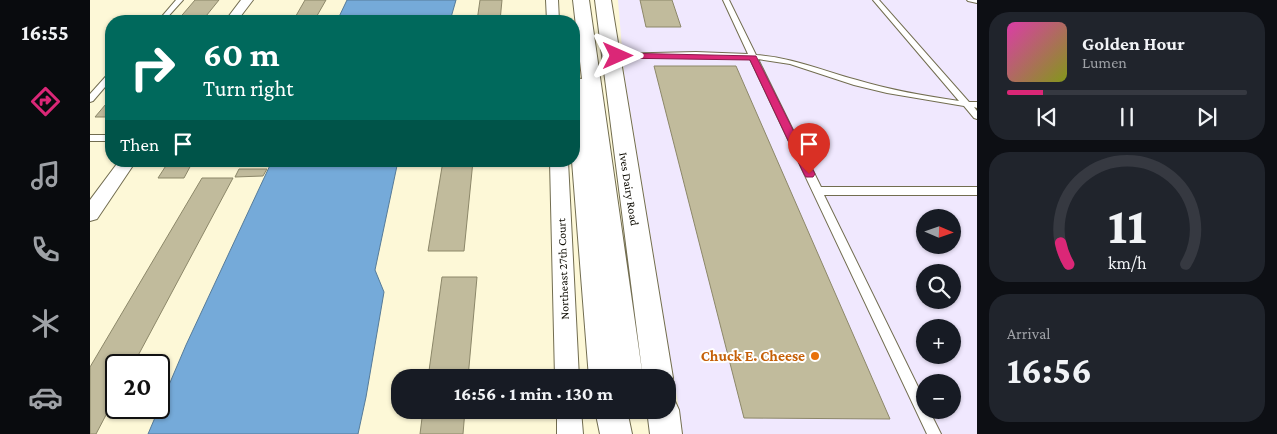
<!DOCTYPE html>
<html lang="en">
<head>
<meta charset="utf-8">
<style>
  :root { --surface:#171b24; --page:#20242c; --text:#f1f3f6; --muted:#9ea1a6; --line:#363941; --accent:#db2777 }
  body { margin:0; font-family:"Crimson Pro",serif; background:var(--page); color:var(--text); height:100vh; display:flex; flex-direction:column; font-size:19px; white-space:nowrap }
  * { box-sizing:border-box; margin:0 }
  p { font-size:16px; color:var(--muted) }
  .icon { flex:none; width:28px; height:28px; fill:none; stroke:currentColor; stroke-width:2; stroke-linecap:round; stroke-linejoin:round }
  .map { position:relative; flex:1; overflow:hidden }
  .drawer { display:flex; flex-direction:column; gap:12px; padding:12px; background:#0d0f14; width:300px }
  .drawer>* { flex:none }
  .hud { position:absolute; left:15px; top:15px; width:475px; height:152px; border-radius:20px; box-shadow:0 1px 4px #0004; background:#00695c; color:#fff; overflow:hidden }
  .needle { width:32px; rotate:92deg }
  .buttons { position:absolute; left:826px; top:209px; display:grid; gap:10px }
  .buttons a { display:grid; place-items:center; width:45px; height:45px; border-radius:50%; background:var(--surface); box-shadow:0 1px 4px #0004; font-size:25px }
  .speed { position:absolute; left:15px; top:354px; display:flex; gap:10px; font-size:25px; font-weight:700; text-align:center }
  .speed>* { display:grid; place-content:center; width:65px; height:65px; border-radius:50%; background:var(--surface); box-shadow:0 1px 4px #0004; line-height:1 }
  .speed .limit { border:2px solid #111; border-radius:8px; background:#fff; color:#111 }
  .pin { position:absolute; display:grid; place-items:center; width:42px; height:42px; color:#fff; margin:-51px -21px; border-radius:50% 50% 50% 0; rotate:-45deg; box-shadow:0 0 5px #0007 }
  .pin .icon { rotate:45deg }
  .me { position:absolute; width:55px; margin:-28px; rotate:90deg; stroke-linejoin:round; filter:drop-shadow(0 0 4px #0008) }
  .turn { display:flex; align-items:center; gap:18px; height:105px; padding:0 15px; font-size:22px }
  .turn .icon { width:65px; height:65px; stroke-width:2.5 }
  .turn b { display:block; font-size:35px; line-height:42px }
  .then { display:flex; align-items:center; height:48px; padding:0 15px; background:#0003; gap:10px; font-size:19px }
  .big { font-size:38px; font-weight:700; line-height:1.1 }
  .drawer .card { flex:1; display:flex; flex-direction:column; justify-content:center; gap:8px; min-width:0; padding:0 18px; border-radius:20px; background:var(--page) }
  .drawer .dial { align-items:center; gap:0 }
  .dial svg { height:130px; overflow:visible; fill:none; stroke:var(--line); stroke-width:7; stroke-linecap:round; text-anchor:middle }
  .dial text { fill:var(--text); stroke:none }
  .song { display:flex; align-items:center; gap:15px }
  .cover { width:60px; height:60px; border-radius:8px; background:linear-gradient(135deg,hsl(320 70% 55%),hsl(70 70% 35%)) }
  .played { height:5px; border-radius:2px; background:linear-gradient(90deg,var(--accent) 15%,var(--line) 15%) }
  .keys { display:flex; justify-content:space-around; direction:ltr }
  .trip { position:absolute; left:301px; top:369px; width:285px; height:50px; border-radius:20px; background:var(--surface); box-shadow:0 1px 4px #0004; font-weight:700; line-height:50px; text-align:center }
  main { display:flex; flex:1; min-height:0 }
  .tab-bar { display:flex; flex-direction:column; width:90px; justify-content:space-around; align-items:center; background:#090b0e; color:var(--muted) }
  .tab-bar .icon { width:35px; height:35px }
  .tab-bar .on { color:var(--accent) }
  .tab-bar b { font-size:22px; color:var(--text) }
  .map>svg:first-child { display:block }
</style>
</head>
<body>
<main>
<nav class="tab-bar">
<b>16:55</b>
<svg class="icon on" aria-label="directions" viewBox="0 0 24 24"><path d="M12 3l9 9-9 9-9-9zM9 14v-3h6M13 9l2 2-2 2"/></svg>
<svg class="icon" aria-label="music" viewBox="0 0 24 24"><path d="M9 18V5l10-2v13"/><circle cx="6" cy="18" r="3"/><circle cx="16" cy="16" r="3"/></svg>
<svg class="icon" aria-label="phone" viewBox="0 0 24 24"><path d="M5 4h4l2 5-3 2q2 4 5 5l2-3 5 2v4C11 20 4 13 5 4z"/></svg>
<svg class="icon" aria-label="climate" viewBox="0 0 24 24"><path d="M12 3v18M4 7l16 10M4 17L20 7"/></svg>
<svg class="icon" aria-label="car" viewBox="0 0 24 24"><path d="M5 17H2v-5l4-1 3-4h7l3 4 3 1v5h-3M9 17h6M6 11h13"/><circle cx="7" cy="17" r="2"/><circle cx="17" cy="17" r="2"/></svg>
</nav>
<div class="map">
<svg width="887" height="434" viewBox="0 0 887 434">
  <rect width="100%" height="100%" fill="#fdf8d7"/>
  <path fill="#f0e8fe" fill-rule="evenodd" d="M528 0H887V434H593L534 73ZM835 218H862V245H835ZM835 272H862V300H835ZM835 328H862V355H835ZM835 382H862V410H835Z"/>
  <path fill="#75aad9" stroke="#567b99" d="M257 0H366L360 21H247Z
    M182 161H308L285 270 294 292 276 397 268 434H58L96 345Z"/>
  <path fill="#c1bb9c" stroke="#8c8769" d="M105 0H129L112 21H87Z
    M215 0H236L224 21H203Z
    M390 0H412L410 21H387Z
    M550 0H582L591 27H556Z
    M564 66H646L800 419 654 418Z
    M21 98V117H5Z
    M79 161H132L129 165H101L94 178H68Z
    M353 161H383L374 251H338Z
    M149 169H177L173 176 145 177Z
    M112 178H143L43 365H26V396L6 434H0V367Z
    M352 277H387L378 378H338Z
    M333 410H375L373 434H330Z"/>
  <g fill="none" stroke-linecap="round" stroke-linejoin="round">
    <defs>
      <path id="service" d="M86 0H93L74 21H68Z
        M633 0H639L666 55C701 57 733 71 767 80 800 90 835 96 869 101L783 0H789L879 102H887V108L884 107 887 111V119L884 118 874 106 797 93 764 85 700 64 668 59 731 187H887V195H734L835 401V410H839L851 434H837L660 59 606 57 520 58 516 56 520 54 606 52 658 54Z
        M877 0H887V3L878 1Z
        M18 74H21V80L3 101 0 102V94Z
        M0 135H21V141H0Z"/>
      <path id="minor" d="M151 0H163L147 21H135Z
        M456 0H468L469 21H457Z
        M29 161H46L7 219 0 221V200Z
        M460 161H478L489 378H465Z
        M467 410H491L493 434H467Z"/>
      <path id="tertiary" d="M483 0H499L553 378H499L482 161H484V78L492 79Z
        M505 0H521L583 378 578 389V378H553Z
        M578 396 584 399 589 410 592 434H560L557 410H578Z
        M505 410H537L542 434H510Z"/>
    </defs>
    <use href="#service" stroke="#726d50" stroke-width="2"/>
    <use href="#minor" stroke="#726d50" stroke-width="2"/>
    <use href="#tertiary" stroke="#726d50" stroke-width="2"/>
    <use href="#service" fill="#fff" fill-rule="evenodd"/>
    <use href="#minor" fill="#fff" fill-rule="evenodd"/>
    <use href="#tertiary" fill="#fff" fill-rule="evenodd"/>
  </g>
  <path fill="#db2777" stroke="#8e194d" d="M528 53 666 56 725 174 723 177H716L714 174 660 60 525 58 523 56Z"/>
  <circle fill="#e8710a" stroke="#fff" stroke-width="2" cx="725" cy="356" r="5"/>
  <g text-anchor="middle" stroke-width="4" stroke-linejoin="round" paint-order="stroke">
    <g font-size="12" fill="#0e0c03" stroke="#fff">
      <text transform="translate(539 189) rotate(81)" y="4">Ives Dairy Road</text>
      <text transform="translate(473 269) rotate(-92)" y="4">Northeast 27th Court</text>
    </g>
    <g font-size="15" font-weight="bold" fill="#c56008" stroke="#fff" text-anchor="end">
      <text x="715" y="361">Chuck E. Cheese</text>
    </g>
  </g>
</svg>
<div class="buttons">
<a><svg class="needle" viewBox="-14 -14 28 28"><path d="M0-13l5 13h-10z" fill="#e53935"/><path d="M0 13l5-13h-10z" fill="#9ea1a6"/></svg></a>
<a><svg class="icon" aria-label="search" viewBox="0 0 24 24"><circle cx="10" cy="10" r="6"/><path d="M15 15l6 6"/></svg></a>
<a>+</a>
<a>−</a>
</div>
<div class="speed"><div class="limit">20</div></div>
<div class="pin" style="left:719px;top:174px;background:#d93025"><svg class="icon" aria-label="arrive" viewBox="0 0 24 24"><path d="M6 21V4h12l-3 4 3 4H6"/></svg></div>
<svg class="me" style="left:528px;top:56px" viewBox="-20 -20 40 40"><path d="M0-17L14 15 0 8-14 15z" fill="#db2777" stroke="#fff" stroke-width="4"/></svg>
<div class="trip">16:56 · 1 min · 130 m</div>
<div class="hud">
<div class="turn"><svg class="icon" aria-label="right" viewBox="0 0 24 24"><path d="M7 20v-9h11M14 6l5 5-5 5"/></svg><div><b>60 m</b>Turn right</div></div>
<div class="then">Then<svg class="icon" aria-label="arrive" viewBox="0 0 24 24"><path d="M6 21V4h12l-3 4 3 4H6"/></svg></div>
</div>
</div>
<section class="drawer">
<div class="card">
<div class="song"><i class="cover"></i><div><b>Golden Hour</b><p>Lumen</p></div></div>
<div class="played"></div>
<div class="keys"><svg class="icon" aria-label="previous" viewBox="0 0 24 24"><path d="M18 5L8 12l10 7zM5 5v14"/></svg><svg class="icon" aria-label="pause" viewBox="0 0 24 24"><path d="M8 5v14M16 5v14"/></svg><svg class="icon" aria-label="next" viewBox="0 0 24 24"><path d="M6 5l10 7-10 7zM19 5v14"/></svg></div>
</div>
<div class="card dial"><svg viewBox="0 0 100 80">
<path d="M14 69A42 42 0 1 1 86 69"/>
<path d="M14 69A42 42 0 0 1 9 56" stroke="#db2777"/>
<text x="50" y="56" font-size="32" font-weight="700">11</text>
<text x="50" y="72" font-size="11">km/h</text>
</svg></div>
<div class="card"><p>Arrival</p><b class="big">16:56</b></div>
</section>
</main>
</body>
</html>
